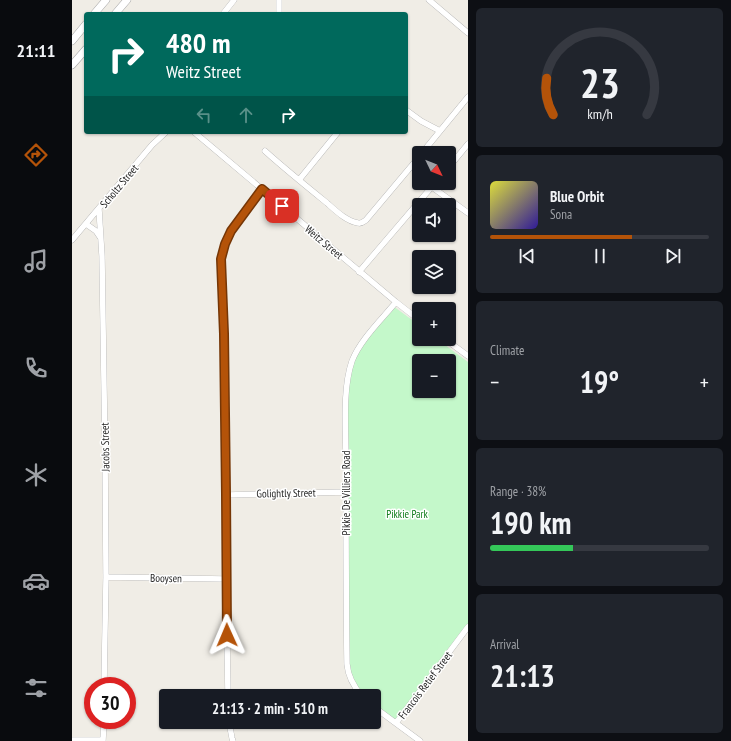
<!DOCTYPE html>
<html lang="en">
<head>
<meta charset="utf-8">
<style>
  :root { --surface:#171b24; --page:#20242c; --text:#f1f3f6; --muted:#9ea1a6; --line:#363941; --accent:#b45309 }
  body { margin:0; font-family:"PT Sans Narrow",sans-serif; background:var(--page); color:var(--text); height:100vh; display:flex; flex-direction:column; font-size:15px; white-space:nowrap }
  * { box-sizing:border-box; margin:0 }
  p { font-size:13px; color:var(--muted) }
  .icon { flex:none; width:22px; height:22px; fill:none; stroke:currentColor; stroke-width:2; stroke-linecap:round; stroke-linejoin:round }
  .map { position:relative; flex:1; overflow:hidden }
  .drawer { display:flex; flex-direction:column; gap:8px; padding:8px; background:#0d0f14; width:263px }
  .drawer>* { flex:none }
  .top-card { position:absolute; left:12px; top:12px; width:324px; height:122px; border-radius:4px; box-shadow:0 1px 3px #0004; background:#00695c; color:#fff; overflow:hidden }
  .needle { width:26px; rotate:133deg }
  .tools { position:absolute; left:340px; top:146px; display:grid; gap:8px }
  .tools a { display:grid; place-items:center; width:44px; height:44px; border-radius:4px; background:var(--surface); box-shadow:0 1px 3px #0004; font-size:20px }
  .speed { position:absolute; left:12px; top:677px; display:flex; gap:8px; font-size:20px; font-weight:700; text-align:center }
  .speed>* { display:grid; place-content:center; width:52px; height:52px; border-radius:50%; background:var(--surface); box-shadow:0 1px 3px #0004; line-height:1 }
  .speed .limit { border:6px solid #d22; background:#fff; color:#111 }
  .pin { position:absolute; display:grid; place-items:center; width:34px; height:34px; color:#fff; margin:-17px; border-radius:8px; box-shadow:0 2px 6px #0006 }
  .me { position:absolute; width:44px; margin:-22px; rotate:359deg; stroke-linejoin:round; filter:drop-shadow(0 0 3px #0008) }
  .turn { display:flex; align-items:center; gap:14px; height:84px; padding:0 16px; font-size:18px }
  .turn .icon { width:52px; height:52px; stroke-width:2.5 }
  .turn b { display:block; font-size:28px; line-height:34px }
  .lanes { display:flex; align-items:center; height:38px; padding:0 16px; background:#0003; justify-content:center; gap:20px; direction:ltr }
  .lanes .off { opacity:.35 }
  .big { font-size:30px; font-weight:600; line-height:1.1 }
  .drawer .tile { flex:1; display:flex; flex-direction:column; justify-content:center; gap:6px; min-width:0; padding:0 14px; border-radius:6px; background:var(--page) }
  .drawer .dial { align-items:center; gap:0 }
  .dial svg { height:104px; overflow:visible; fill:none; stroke:var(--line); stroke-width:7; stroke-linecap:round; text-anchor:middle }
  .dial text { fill:var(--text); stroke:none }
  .song { display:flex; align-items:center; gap:12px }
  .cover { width:48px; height:48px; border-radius:6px; background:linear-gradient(135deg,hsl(60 70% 55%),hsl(250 70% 35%)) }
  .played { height:4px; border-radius:2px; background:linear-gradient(90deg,var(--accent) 65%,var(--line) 65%) }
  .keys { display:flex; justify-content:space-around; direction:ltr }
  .heat { display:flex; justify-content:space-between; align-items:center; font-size:22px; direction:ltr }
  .charge { height:6px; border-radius:3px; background:linear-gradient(90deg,#34c759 38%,var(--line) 0) }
  .trip { position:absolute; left:87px; top:689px; width:222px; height:40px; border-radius:4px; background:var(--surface); box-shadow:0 1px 3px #0004; font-weight:600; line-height:40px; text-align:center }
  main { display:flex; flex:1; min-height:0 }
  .dock { display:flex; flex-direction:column; width:72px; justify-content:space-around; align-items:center; background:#090b0e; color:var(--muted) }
  .dock .icon { width:28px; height:28px }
  .dock .active { color:var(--accent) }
  .dock b { font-size:18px; color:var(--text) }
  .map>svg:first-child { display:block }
</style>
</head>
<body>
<main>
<nav class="dock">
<b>21:11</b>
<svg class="icon active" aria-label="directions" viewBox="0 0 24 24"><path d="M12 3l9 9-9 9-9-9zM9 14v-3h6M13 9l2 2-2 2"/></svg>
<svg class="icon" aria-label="music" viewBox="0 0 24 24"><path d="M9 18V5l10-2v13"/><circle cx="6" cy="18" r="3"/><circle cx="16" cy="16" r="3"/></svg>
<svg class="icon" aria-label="phone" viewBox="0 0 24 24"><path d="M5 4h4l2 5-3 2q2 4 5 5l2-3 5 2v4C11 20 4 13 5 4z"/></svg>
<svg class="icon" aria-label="climate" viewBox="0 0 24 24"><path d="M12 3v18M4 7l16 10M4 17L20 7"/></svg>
<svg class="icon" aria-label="car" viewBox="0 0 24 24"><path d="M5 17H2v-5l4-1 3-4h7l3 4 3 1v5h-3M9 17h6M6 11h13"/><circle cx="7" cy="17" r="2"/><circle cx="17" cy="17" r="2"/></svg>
<svg class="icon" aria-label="filters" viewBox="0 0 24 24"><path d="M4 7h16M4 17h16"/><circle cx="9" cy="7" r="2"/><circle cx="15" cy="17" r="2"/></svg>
</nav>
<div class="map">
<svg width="396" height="741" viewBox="0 0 396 741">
  <rect width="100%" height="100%" fill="#f0ede6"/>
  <path fill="#c4f8ca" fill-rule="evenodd" d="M321 306 347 325V339H365L396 362V625L323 722 302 708V696H288L277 676 276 384 285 352ZM347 361H377V391H347Z"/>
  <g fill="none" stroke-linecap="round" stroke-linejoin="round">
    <defs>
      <path id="minor" d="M207 0V14
        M357 0 396 33
        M151 14 162 0
        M334 110 349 121 368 131
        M122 132 324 302 347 320
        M193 151C213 169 234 186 255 203 263 210 274 221 286 223 289 224 291 222 294 220L347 157
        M350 153 396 97
        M377 167 396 144
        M227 180 266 132
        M360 187 396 213
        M27 209 30 256 33 449 34 577 32 686
        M14 224 24 231 28 237
        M0 240 80 145 94 132
        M287 272 363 183
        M373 339 396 356
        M155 495 274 492
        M34 577 154 579
        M156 696 154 579 155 495 152 334 149 259 153 244 159 231 190 189
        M290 696C282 687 276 676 275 664 274 597 274 530 274 463 274 432 270 390 280 361 288 340 310 319 324 302
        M302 707 348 741
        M157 722 160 738 161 741
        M324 723 396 627
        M0 740H31
        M31 741 32 720"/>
      <path id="tertiary" d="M22 14 34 0
        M43 14 55 0
        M0 41 14 24
        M0 65 14 49"/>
    </defs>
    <use href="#minor" stroke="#a6a6a6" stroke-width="6"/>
    <use href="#tertiary" stroke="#a6a6a6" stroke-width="8"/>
    <use href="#minor" stroke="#fff" stroke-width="5.5"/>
    <use href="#tertiary" stroke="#fff" stroke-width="7"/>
  </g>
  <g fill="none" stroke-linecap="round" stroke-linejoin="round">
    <defs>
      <path id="route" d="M155 635 154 494 152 334 149 259 153 244 159 231 190 189 210 206"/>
    </defs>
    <use href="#route" stroke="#753606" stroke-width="10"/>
    <use href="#route" stroke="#b45309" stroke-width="7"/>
  </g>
  <g text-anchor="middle" stroke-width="3" stroke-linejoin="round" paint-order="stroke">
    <g font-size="11" fill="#1f1f1f" stroke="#fff">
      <text transform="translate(47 186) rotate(-50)" y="4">Scholtz Street</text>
      <text transform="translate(252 242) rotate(40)" y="4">Weitz Street</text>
      <text transform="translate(33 447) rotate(-91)" y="4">Jacobs Street</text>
      <text transform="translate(214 493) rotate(-1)" y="4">Golightly Street</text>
      <text transform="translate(274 493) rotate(-90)" y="4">Pikkie De Villiers Road</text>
      <text transform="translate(94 578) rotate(1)" y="4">Booysen</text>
      <text transform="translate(353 685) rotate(-53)" y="4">Francois Retief Street</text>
    </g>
    <g font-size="11" fill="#0e7c1a" stroke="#fff">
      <text x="335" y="518">Pikkie Park</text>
    </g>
  </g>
</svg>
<div class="tools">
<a><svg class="needle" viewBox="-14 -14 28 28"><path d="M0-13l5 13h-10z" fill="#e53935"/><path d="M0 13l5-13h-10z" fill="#9ea1a6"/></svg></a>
<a><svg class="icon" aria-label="sound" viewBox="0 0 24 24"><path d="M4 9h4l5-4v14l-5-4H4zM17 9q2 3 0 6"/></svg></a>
<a><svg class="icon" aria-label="layers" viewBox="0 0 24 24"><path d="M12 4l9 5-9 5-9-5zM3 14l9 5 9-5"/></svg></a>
<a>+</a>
<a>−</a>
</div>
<div class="speed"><div class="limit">30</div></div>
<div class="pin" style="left:210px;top:206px;background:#d93025"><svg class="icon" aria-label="arrive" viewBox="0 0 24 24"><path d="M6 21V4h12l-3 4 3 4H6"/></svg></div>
<svg class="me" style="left:155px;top:635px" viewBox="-20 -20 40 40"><path d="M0-17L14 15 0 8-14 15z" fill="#b45309" stroke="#fff" stroke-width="4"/></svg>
<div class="trip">21:13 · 2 min · 510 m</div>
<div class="top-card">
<div class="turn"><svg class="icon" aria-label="right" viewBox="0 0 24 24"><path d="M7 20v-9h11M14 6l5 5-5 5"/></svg><div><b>480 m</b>Weitz Street</div></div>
<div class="lanes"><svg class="icon off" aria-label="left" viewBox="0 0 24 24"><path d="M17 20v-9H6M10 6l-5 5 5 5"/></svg><svg class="icon off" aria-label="ahead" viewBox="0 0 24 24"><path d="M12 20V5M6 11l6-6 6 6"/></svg><svg class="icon" aria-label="right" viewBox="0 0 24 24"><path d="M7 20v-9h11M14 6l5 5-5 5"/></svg></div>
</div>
</div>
<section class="drawer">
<div class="tile dial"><svg viewBox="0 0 100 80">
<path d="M14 69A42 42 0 1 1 86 69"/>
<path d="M14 69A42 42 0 0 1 9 41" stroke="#b45309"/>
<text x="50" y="56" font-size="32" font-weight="700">23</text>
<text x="50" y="72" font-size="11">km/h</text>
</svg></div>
<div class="tile">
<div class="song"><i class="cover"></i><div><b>Blue Orbit</b><p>Sona</p></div></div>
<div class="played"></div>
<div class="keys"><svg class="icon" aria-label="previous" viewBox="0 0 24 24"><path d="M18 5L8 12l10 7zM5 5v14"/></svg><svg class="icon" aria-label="pause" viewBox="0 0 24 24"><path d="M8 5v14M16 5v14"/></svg><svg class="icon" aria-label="next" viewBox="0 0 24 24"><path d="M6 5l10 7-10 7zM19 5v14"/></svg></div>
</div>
<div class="tile"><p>Climate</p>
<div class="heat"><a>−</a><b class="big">19°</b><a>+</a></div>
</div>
<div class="tile"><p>Range · 38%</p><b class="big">190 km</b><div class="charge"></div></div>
<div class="tile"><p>Arrival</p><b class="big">21:13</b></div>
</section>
</main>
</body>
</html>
